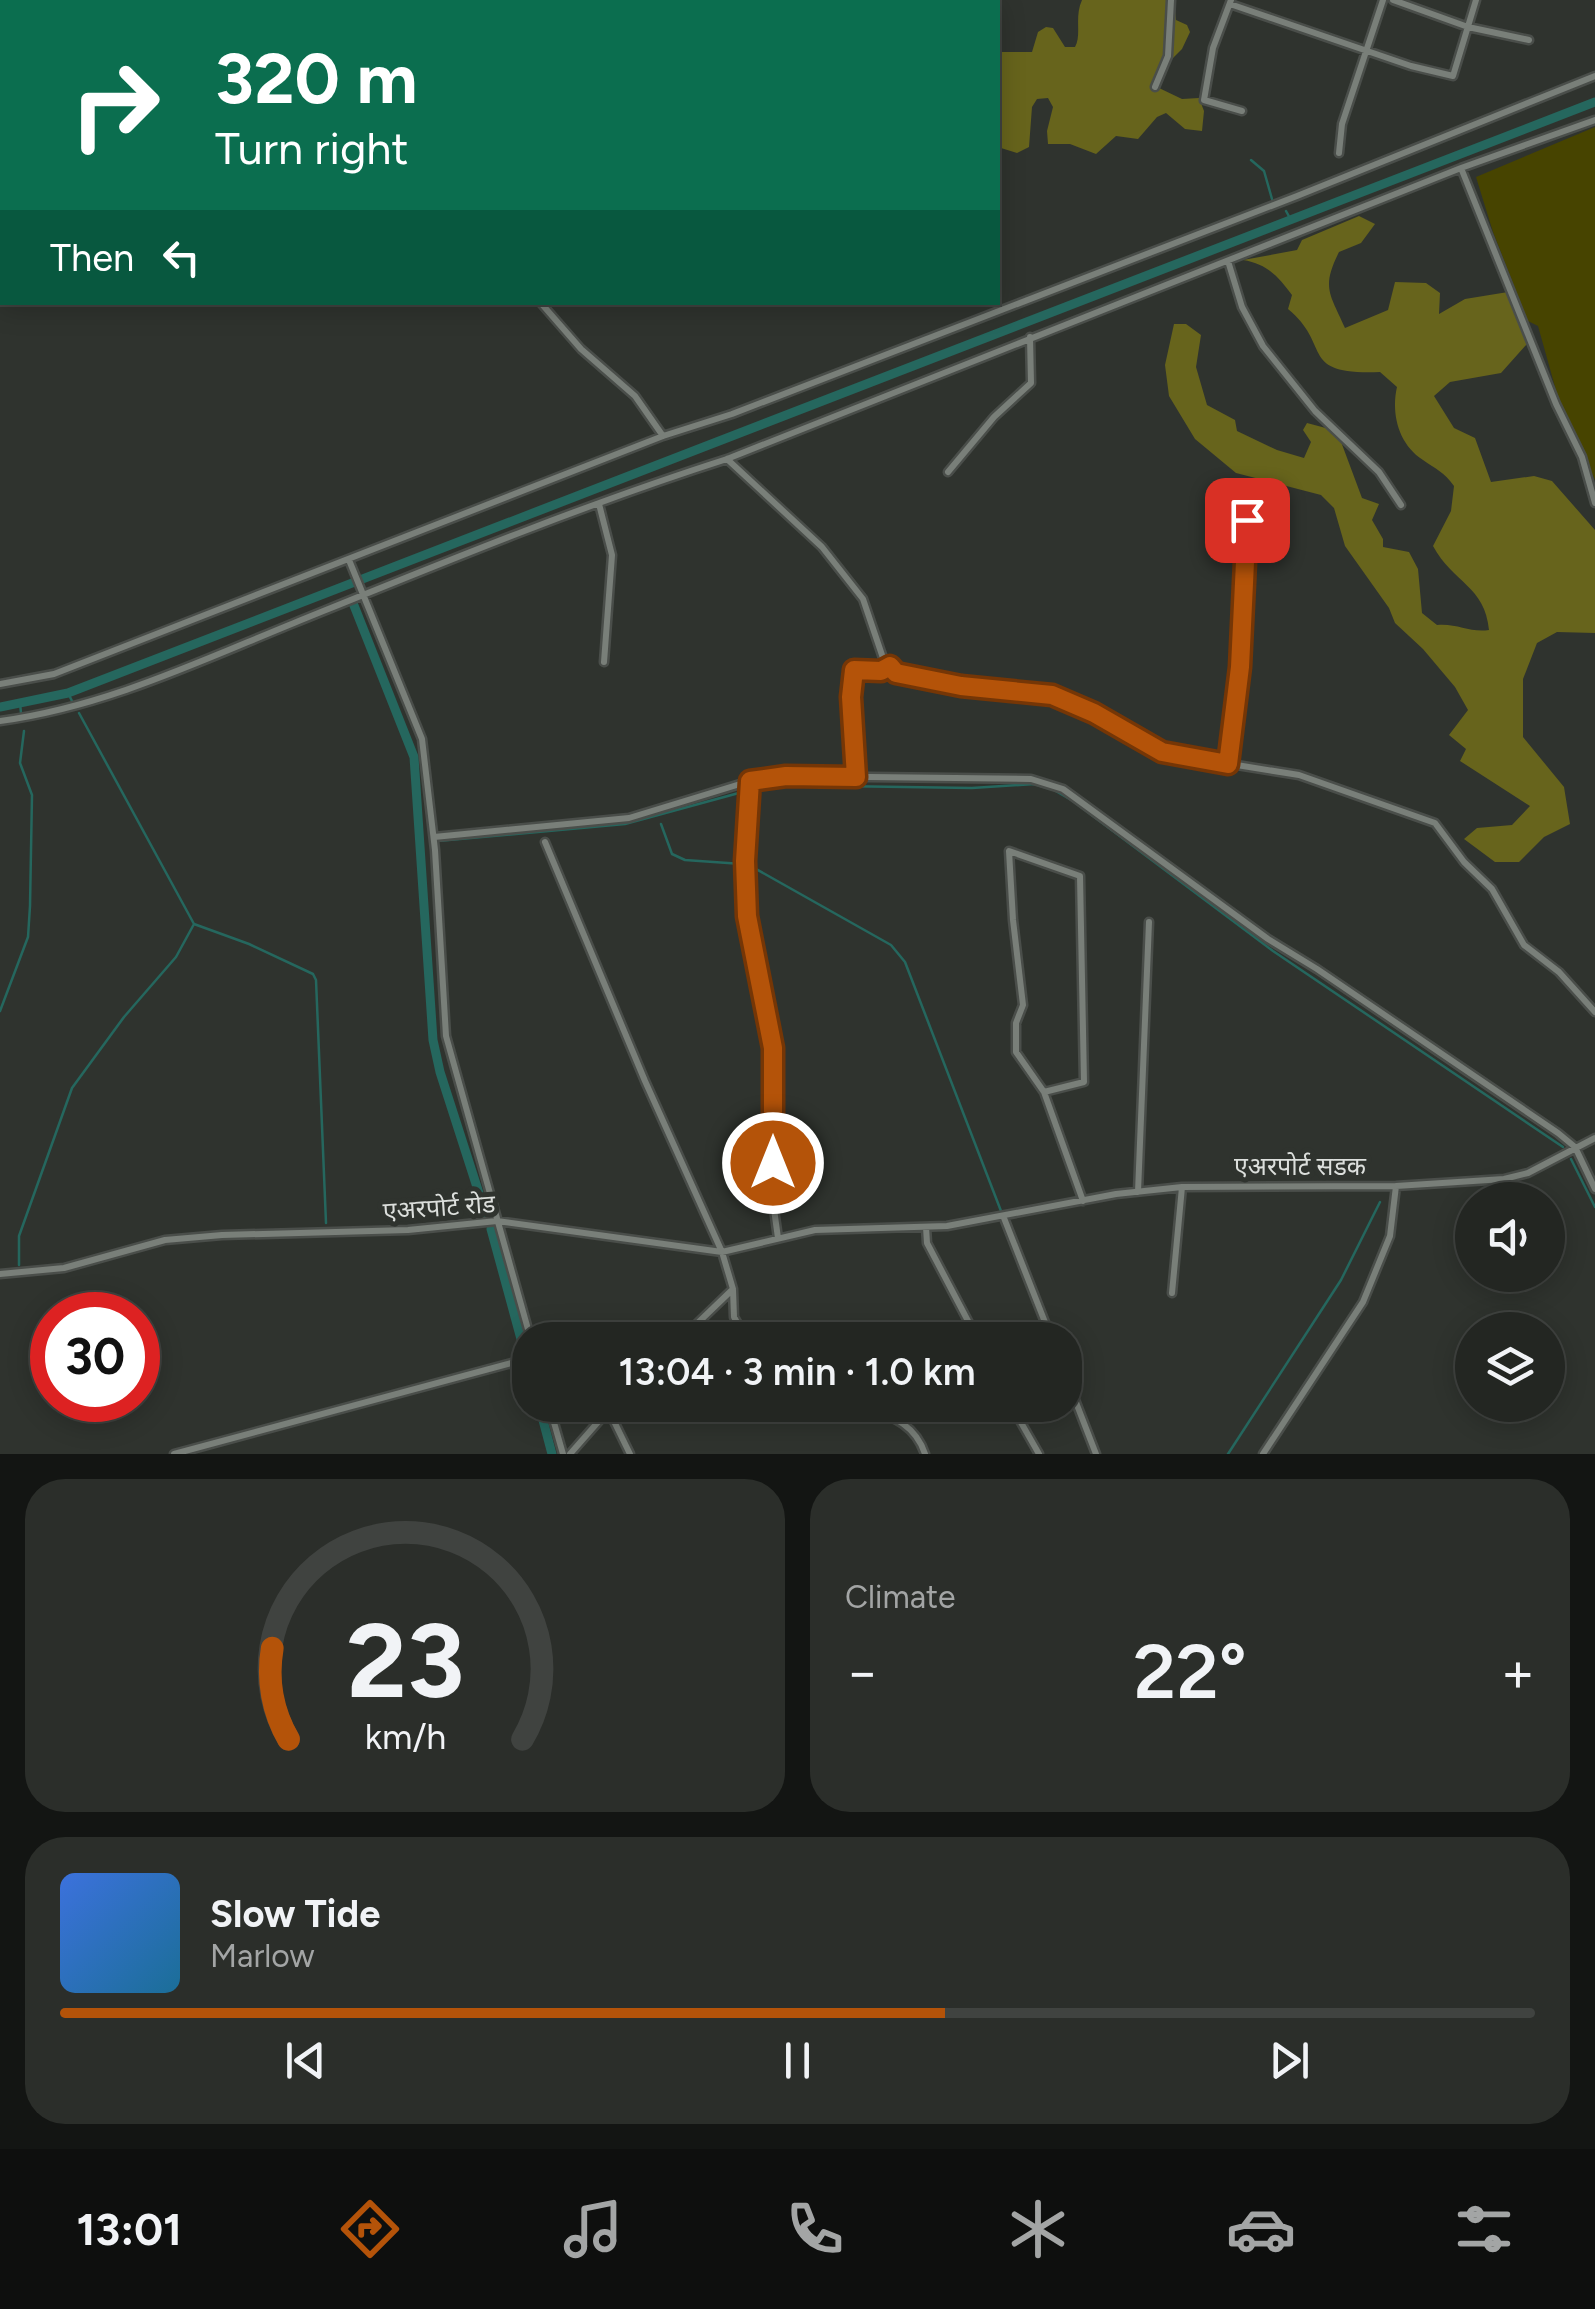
<!DOCTYPE html>
<html lang="en">
<head>
<meta charset="utf-8">
<style>
  :root { --surface:#232622; --page:#2b2e2a; --text:#f1f3f6; --muted:#a3a5a5; --line:#404340; --accent:#b45309 }
  body { margin:0; font-family:Figtree,"Noto Sans Devanagari",sans-serif; background:var(--page); color:var(--text); height:100vh; display:flex; flex-direction:column; font-size:38px; white-space:nowrap }
  * { box-sizing:border-box; margin:0 }
  p { font-size:32px; color:var(--muted) }
  .icon { flex:none; width:55px; height:55px; fill:none; stroke:currentColor; stroke-width:2; stroke-linecap:round; stroke-linejoin:round }
  .map { position:relative; height:1454px; overflow:hidden }
  .side { display:flex; flex-direction:column; gap:25px; padding:25px; background:#131513; flex:1 }
  .side>* { flex:none }
  .guide { position:absolute; left:0px; top:0px; width:1000px; height:305px; box-shadow:0 5px 25px #0003,0 0 0 2px var(--line); background:#0b6e4f; color:#fff; overflow:hidden }
  .fabs { position:absolute; left:1455px; top:1182px; display:grid; gap:20px }
  .fabs a { display:grid; place-items:center; width:110px; height:110px; border-radius:50%; background:var(--surface); box-shadow:0 5px 25px #0003,0 0 0 2px var(--line); font-size:50px }
  .speed { position:absolute; left:30px; top:1292px; display:flex; gap:20px; font-size:50px; font-weight:700; text-align:center }
  .speed>* { display:grid; place-content:center; width:130px; height:130px; border-radius:50%; background:var(--surface); box-shadow:0 5px 25px #0003,0 0 0 2px var(--line); line-height:1 }
  .speed .limit { border:15px solid #d22; background:#fff; color:#111 }
  .pin { position:absolute; display:grid; place-items:center; width:85px; height:85px; color:#fff; margin:-42px; border-radius:20px; box-shadow:0 5px 15px #0006 }
  .me { position:absolute; width:110px; margin:-55px; rotate:0deg; stroke-linejoin:round; filter:drop-shadow(0 0 8px #0008) }
  .turn { display:flex; align-items:center; gap:35px; height:210px; padding:0 50px; font-size:45px }
  .turn .icon { width:130px; height:130px; stroke-width:2.5 }
  .turn b { display:block; font-size:70px; line-height:85px }
  .then { display:flex; align-items:center; height:95px; padding:0 50px; background:#0003; gap:20px; font-size:38px }
  .big { font-size:75px; font-weight:600; line-height:1.1 }
  .side .card { flex:1; display:flex; flex-direction:column; justify-content:center; gap:15px; min-width:0; padding:0 35px; border-radius:40px; background:var(--page) }
  .side .dial { align-items:center; gap:0 }
  .dial svg { height:260px; overflow:visible; fill:none; stroke:var(--line); stroke-width:7; stroke-linecap:round; text-anchor:middle }
  .dial text { fill:var(--text); stroke:none }
  .song { display:flex; align-items:center; gap:30px }
  .cover { width:120px; height:120px; border-radius:15px; background:linear-gradient(135deg,hsl(220 70% 55%),hsl(200 70% 35%)) }
  .played { height:10px; border-radius:5px; background:linear-gradient(90deg,var(--accent) 60%,var(--line) 60%) }
  .keys { display:flex; justify-content:space-around; direction:ltr }
  .heat { display:flex; justify-content:space-between; align-items:center; font-size:55px; direction:ltr }
  .side .tiles { flex:1; display:grid; gap:25px; grid-template-columns:1fr 1fr }
  .card:last-child { grid-column:span 2 }
  .trip { position:absolute; left:512px; top:1322px; width:570px; height:100px; border-radius:40px; background:var(--surface); box-shadow:0 5px 25px #0003,0 0 0 2px var(--line); font-weight:600; line-height:100px; text-align:center }
  .tab-bar { display:flex; height:160px; justify-content:space-around; align-items:center; background:#0e0f0e; color:var(--muted) }
  .tab-bar .icon { width:70px; height:70px }
  .tab-bar .active { color:var(--accent) }
  .tab-bar b { font-size:45px; color:var(--text) }
  .map>svg:first-child { display:block }
</style>
</head>
<body>
<div class="map">
<svg width="1595" height="1454" viewBox="0 0 1595 1454">
  <rect width="100%" height="100%" fill="#2f332e"/>
  <path fill="#474400" d="M1595 127V480L1559 401 1538 326 1528 321 1493 232 1476 177Z"/>
  <path fill="#67641c" d="M1082 0H1174L1176 20 1187 25 1190 32 1182 49 1163 68 1164 71 1168 69 1159 88 1182 99 1199 98 1204 111 1202 131 1185 129 1166 113 1157 117 1138 139 1116 136 1096 154 1070 144H1048L1047 131 1053 107 1048 98 1037 99 1032 107 1029 147 1017 153 1001 148 998 141V52H1032L1038 32 1046 27 1053 28 1065 47H1075C1082 35 1074 17 1082 0Z
    M1359 216 1375 224 1361 243 1339 252C1321 288 1330 294 1345 328L1388 310 1395 282 1426 283 1440 293 1439 314 1465 299 1508 292 1527 344 1501 373 1450 382 1434 396 1454 428 1475 438 1491 482 1534 476 1552 481 1595 530V633L1557 632 1537 643 1523 679V737L1564 787 1570 824 1544 837 1519 862H1495L1464 839 1477 828 1512 825 1530 806 1460 761 1466 749 1449 735 1468 710 1455 687 1423 649 1395 623 1389 608 1345 546 1334 508 1321 495 1236 473 1195 439 1169 396 1165 365 1174 324H1186L1201 335 1196 367 1207 405 1235 420 1237 431 1277 450 1304 458 1311 442 1303 430 1307 423 1337 431 1362 498 1379 504 1372 520 1383 539V547L1409 552 1418 569 1422 613 1437 625C1457 623 1470 633 1489 630 1485 586 1453 583 1433 546L1451 511 1454 486C1444 472 1436 469 1423 460 1398 444 1391 413 1397 387L1380 372C1297 375 1333 346 1288 309L1292 295C1278 276 1267 264 1243 260L1297 250 1302 240Z"/>
  <g fill="none" stroke-linecap="round" stroke-linejoin="round">
    <path stroke="#25675e" stroke-width="2.5" d="M1251 160 1264 171 1272 199
      M1286 211 1291 220
      M68 693 73 703
      M20 703 21 713
      M661 824 672 854 685 860 742 864
      M438 841 625 824 768 785 972 788 1034 784 1054 790 1073 801 1273 951 1563 1147
      M749 865 891 945 905 962 1001 1211
      M194 924 249 944 313 974 316 980 326 1223
      M0 1011 28 937 30 906 32 795 20 763 24 731
      M1571 1159 1595 1207
      M19 1265V1236L72 1088 124 1017 176 957 194 924 79 713
      M1228 1454 1341 1280 1380 1202"/>
    <path stroke="#25675e" stroke-width="9" d="M353 603 414 757 433 1040 440 1072 486 1215
      M0 707 68 693 1595 102
      M491 1229 530 1372
      M539 1405 552 1454"/>
    <defs>
      <path id="street" d="M124 0V2
        M343 0V2
        M1231 0 1213 48 1204 100 1242 111
        M1393 0 1468 27 1529 40
        M94 2 104 0
        M1230 4 1411 66 1453 76 1476 0
        M0 25H2
        M1155 87 1168 56 1171 0
        M1339 153 1342 124 1383 0
        M1461 168 1556 404 1582 457 1595 503
        M1228 261 1242 307 1263 346 1315 411 1379 472 1401 505
        M540 302 581 349 635 396 663 436
        M727 459 822 547 863 599 883 658 896 673 961 686 1052 695 1094 713 1162 753 1299 775 1435 823 1464 862 1492 889 1524 945 1559 972 1595 1012
        M948 472 994 417 1031 383 1030 337
        M599 504 612 555 604 662
        M349 560 422 739 435 850 446 1036 531 1340
        M0 684 54 674 663 436 732 414 1297 196 1595 76
        M0 721C104 707 198 662 294 623 437 565 580 506 727 459L1461 168 1595 120
        M1227 763 1240 667 1246 500
        M856 777 851 697 855 670 881 671 890 666
        M750 781 745 861 747 916 773 1048V1202L778 1238
        M434 837 629 818 750 781 786 776 1031 779 1063 789 1268 939 1317 969 1558 1133 1575 1147 1595 1189
        M545 842 645 1081 722 1252 733 1289 680 1340
        M1044 1092 1084 1082 1080 876 1009 851 1013 920 1023 1005 1016 1023V1052L1044 1092 1083 1201
        M1138 1192 1149 922
        M1004 1218 1052 1340
        M926 1227 927 1243 978 1340
        M0 1274 64 1268 165 1240 222 1235 408 1230 497 1221 722 1252 815 1230 947 1226 1116 1194 1182 1187 1396 1186 1504 1179 1528 1173 1595 1138
        M733 1290 734 1317 747 1340
        M1172 1293 1182 1187
        M1065 1374 1096 1454
        M549 1405 563 1454
        M862 1405C890 1416 915 1423 925 1454
        M1011 1405 1039 1454
        M608 1409 630 1454
        M174 1454 530 1358
        M570 1454 613 1405
        M1263 1454 1363 1302 1390 1236 1396 1186"/>
    </defs>
    <use href="#street" stroke="#4a4e4a" stroke-width="11"/>
    <use href="#street" stroke="#797f79" stroke-width="6"/>
  </g>
  <g fill="none" stroke-linecap="round" stroke-linejoin="round">
    <defs>
      <path id="route" d="M773 1163V1048L747 916 745 861 750 781 786 776 856 777 851 697 854 670 881 671 890 666 896 673 961 686 1052 695 1094 713 1162 752 1228 764 1240 667 1247 520"/>
    </defs>
    <use href="#route" stroke="#753606" stroke-width="25"/>
    <use href="#route" stroke="#b45309" stroke-width="18"/>
  </g>
  <g text-anchor="middle" stroke-width="10" stroke-linejoin="round" paint-order="stroke">
    <g font-size="25" fill="#dcdfdc" stroke="#2f332e">
      <text x="1300" y="1175">एअरपोर्ट सडक</text>
      <text transform="translate(439 1207) rotate(-4)" y="9">एअरपोर्ट रोड</text>
    </g>
  </g>
</svg>
<div class="fabs">
<a><svg class="icon" aria-label="sound" viewBox="0 0 24 24"><path d="M4 9h4l5-4v14l-5-4H4zM17 9q2 3 0 6"/></svg></a>
<a><svg class="icon" aria-label="layers" viewBox="0 0 24 24"><path d="M12 4l9 5-9 5-9-5zM3 14l9 5 9-5"/></svg></a>
</div>
<div class="speed"><div class="limit">30</div></div>
<div class="pin" style="left:1247px;top:520px;background:#d93025"><svg class="icon" aria-label="arrive" viewBox="0 0 24 24"><path d="M6 21V4h12l-3 4 3 4H6"/></svg></div>
<svg class="me" style="left:773px;top:1163px" viewBox="-20 -20 40 40"><circle r="17" fill="#b45309" stroke="#fff" stroke-width="3"/><path d="M0-11L8 9 0 5-8 9z" fill="#fff"/></svg>
<div class="trip">13:04 · 3 min · 1.0 km</div>
<div class="guide">
<div class="turn"><svg class="icon" aria-label="right" viewBox="0 0 24 24"><path d="M7 20v-9h11M14 6l5 5-5 5"/></svg><div><b>320 m</b>Turn right</div></div>
<div class="then">Then<svg class="icon" aria-label="left" viewBox="0 0 24 24"><path d="M17 20v-9H6M10 6l-5 5 5 5"/></svg></div>
</div>
</div>
<section class="side">
<div class="tiles">
<div class="card dial"><svg viewBox="0 0 100 80">
<path d="M14 69A42 42 0 1 1 86 69"/>
<path d="M14 69A42 42 0 0 1 9 41" stroke="#b45309"/>
<text x="50" y="56" font-size="32" font-weight="700">23</text>
<text x="50" y="72" font-size="11">km/h</text>
</svg></div>
<div class="card"><p>Climate</p>
<div class="heat"><a>−</a><b class="big">22°</b><a>+</a></div>
</div>
<div class="card">
<div class="song"><i class="cover"></i><div><b>Slow Tide</b><p>Marlow</p></div></div>
<div class="played"></div>
<div class="keys"><svg class="icon" aria-label="previous" viewBox="0 0 24 24"><path d="M18 5L8 12l10 7zM5 5v14"/></svg><svg class="icon" aria-label="pause" viewBox="0 0 24 24"><path d="M8 5v14M16 5v14"/></svg><svg class="icon" aria-label="next" viewBox="0 0 24 24"><path d="M6 5l10 7-10 7zM19 5v14"/></svg></div>
</div>
</div>
</section>
<nav class="tab-bar">
<b>13:01</b>
<svg class="icon active" aria-label="directions" viewBox="0 0 24 24"><path d="M12 3l9 9-9 9-9-9zM9 14v-3h6M13 9l2 2-2 2"/></svg>
<svg class="icon" aria-label="music" viewBox="0 0 24 24"><path d="M9 18V5l10-2v13"/><circle cx="6" cy="18" r="3"/><circle cx="16" cy="16" r="3"/></svg>
<svg class="icon" aria-label="phone" viewBox="0 0 24 24"><path d="M5 4h4l2 5-3 2q2 4 5 5l2-3 5 2v4C11 20 4 13 5 4z"/></svg>
<svg class="icon" aria-label="climate" viewBox="0 0 24 24"><path d="M12 3v18M4 7l16 10M4 17L20 7"/></svg>
<svg class="icon" aria-label="car" viewBox="0 0 24 24"><path d="M5 17H2v-5l4-1 3-4h7l3 4 3 1v5h-3M9 17h6M6 11h13"/><circle cx="7" cy="17" r="2"/><circle cx="17" cy="17" r="2"/></svg>
<svg class="icon" aria-label="filters" viewBox="0 0 24 24"><path d="M4 7h16M4 17h16"/><circle cx="9" cy="7" r="2"/><circle cx="15" cy="17" r="2"/></svg>
</nav>
</body>
</html>
